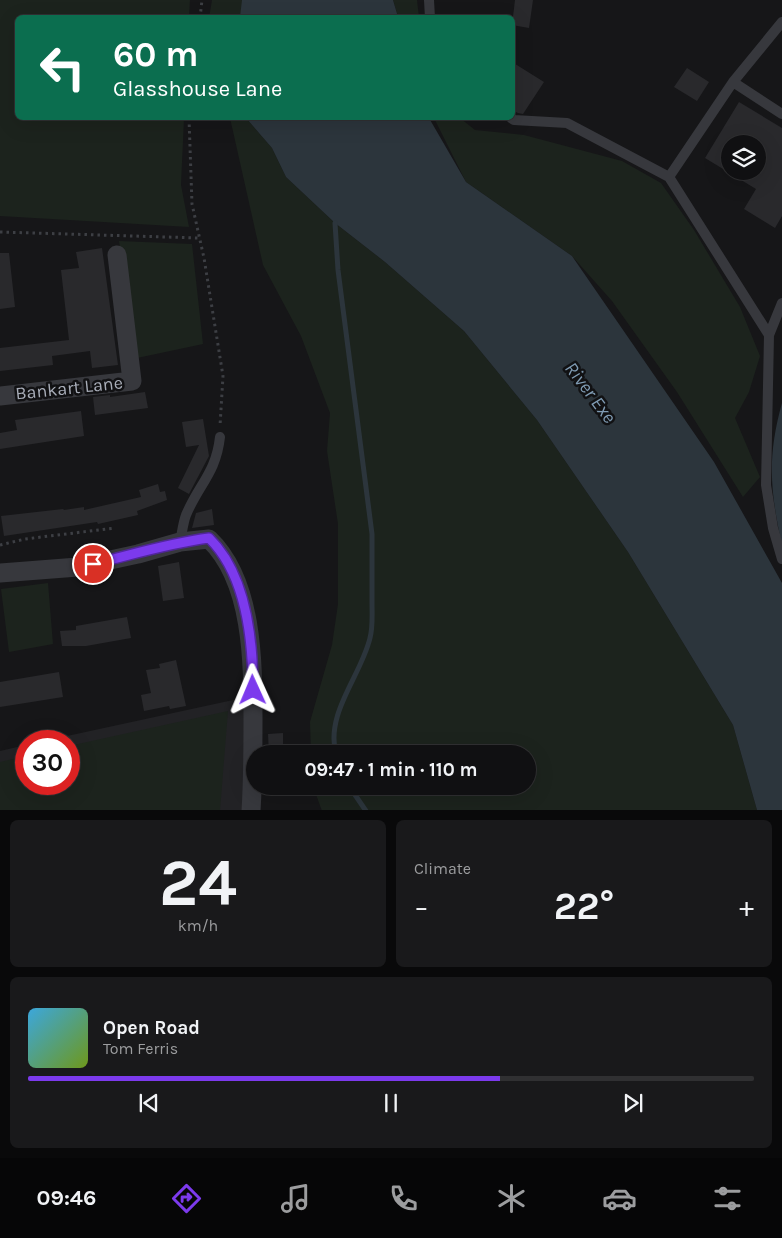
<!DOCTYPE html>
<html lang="en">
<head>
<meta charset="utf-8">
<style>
  :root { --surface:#101012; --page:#19191b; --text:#f1f3f6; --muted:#9c9d9f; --line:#303032; --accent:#7c3aed }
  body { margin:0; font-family:Karla,sans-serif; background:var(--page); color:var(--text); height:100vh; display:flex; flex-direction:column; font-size:19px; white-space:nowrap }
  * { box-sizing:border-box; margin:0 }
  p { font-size:16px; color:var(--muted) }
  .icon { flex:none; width:28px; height:28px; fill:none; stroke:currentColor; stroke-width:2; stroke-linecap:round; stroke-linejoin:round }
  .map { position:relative; height:810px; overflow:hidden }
  .sheet { display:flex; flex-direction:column; gap:10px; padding:10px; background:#09090a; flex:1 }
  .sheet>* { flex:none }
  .hud { position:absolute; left:15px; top:15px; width:500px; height:105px; border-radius:8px; box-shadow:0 5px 20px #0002,0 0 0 1px var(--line); background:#0b6e4f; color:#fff; overflow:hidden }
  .buttons { position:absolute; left:721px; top:135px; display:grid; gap:10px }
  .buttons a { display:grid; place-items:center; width:45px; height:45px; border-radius:50%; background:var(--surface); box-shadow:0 5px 20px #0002,0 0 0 1px var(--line); font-size:25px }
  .speed { position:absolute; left:15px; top:730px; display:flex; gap:10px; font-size:25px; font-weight:700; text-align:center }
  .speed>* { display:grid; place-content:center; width:65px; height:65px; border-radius:50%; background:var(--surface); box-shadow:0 5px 20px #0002,0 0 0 1px var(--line); line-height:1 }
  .speed .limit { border:8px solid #d22; background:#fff; color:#111 }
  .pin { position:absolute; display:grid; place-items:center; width:42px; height:42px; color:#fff; margin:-21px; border:2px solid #fff; border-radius:50%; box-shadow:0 1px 5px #0007 }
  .me { position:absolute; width:55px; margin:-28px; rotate:359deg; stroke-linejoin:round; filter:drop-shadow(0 0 4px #0008) }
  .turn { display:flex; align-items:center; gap:18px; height:105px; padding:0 15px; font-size:22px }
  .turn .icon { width:65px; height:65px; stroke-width:2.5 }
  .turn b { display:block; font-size:35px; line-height:42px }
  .big { font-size:38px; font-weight:700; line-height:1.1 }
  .sheet .widget { flex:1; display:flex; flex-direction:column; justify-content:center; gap:8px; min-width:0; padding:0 18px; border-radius:8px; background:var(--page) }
  .sheet .dial { align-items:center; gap:0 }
  .dial b { font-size:65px; line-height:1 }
  .song { display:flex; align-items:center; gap:15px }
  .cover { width:60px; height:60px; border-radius:8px; background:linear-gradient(135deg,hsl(200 70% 55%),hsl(80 70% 35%)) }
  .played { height:5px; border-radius:2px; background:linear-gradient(90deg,var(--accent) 65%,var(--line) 65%) }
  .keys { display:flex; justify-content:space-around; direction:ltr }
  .heat { display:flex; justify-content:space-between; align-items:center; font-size:28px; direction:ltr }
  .sheet .tiles { flex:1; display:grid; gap:10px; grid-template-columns:1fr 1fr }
  .widget:last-child { grid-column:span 2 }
  .trip { position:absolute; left:246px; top:745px; width:290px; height:50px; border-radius:25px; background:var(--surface); box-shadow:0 5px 20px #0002,0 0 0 1px var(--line); font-weight:700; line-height:50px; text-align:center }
  .tab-bar { display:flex; height:80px; justify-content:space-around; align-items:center; background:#060607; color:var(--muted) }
  .tab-bar .icon { width:35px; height:35px }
  .tab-bar .current { color:var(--accent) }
  .tab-bar b { font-size:22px; color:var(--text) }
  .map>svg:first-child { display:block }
</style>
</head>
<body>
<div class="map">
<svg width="782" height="811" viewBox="0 0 782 811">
  <rect width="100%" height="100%" fill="#161618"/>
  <path fill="#222225" d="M247 697 246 810H0V751L26 745V784H69V741H44Z"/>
  <path fill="#1c231d" d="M0 0H190L189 17 18 18V118H184L181 185 189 227 0 216Z
    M212 0H244L242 17 209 18Z
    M393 0H417L419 17H398Z
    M230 118H246L272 148 286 177 335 223 385 262 464 331 537 420 628 552 733 725 757 810 322 811 313 786H528V754H311L310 722 332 645 338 604V524L327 451 330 413 301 336 263 265Z
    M434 118H460L475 130 524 135 622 161 661 183 694 230 740 307 760 356 749 392 735 418 760 477 743 497 677 392 612 301 572 256 466 182Z
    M119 241 192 244 203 344 137 358Z
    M48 583 53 644 9 652 1 589Z
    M228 711 220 810H0V762L26 756V784H69V746Z"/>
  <path fill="#2c353c" d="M242 0H393L398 17H240Z
    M246 118H429L466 182 572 256 714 462 782 583V810H757L733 725 628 552 537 420 464 331 385 262 335 223 286 177 272 148Z
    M782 403V545C770 491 767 457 782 403Z"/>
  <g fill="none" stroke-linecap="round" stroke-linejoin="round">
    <path stroke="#2c353c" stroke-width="5" d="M335 223 338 270 372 534C372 557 372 580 372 603 372 614 373 627 370 638 361 676 325 713 336 754
      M349 786 366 811"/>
  </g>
  <path fill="#29292c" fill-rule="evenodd" d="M515 0H533L529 28 512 25Z
    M512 62 544 82 523 114 518 113 512 110Z
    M687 68 709 82 697 101 674 87Z
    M739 102 782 128V216L775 228 744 209 756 189 705 158ZM730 144H758V171H730Z
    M102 248 118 365 92 368 90 351 52 356 53 365 0 371V348L69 340 61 270 79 268 76 252Z
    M0 253H9L15 307 0 309Z
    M145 392 148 408 95 415 93 397 110 395V397Z
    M81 411 84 436 0 449V433L17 430 15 420Z
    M203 419 209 456 189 494 178 488 199 445 186 447 182 422Z
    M158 484 160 492 165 491 167 500 137 511 138 515 98 524 97 522 4 536 1 516 63 509 64 510 84 507V510L141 497 139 490Z
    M212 509 214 525 192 528 196 513Z
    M179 562 184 598 163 601 158 566Z
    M127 617 131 638 86 646H62L60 631 76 630V626Z
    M176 660 186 706 170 709 169 706 144 711 141 695 151 693 146 670 160 668 159 664Z
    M59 672 63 697 0 707V682Z
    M283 733V754H269L268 734Z"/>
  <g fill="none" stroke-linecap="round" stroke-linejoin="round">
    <path stroke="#3d3f44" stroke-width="3" stroke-dasharray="2.5 4" stroke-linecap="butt" d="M200 18 202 0
      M189 118 192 204 204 258 223 376 220 426
      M0 232 199 238
      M0 545 25 539 115 528"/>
    <path stroke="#37383d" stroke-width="10" d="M429 0 430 18
      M782 22 733 82 669 177 769 335 766 485 773 528 782 559
      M733 82 782 114
      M511 118 514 120 567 123 669 177
      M769 335 782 303
      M180 542C182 533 183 523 186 515 199 484 216 473 220 437"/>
    <path stroke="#37383d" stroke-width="19" d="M0 396 132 381 117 255
      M0 573 78 567 138 554 180 542 209 539C253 581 253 662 253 719 253 749 253 780 251 811"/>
  </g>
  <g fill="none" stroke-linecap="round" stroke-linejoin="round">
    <defs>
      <path id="route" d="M93 564C131 555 169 543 209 538 246 574 253 641 253 690"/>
    </defs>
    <use href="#route" stroke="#51269a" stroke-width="12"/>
    <use href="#route" stroke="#7c3aed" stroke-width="9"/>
  </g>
  <g text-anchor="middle" stroke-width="5" stroke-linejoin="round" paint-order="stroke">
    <g font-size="18" fill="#a8adb8" stroke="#111113">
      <text transform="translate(69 388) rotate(-6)" y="6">Bankart Lane</text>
    </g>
    <g font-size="19" font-style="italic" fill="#7f9bb3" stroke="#111113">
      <text transform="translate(591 392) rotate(53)" y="7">River Exe</text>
    </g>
  </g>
</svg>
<div class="buttons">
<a><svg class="icon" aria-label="layers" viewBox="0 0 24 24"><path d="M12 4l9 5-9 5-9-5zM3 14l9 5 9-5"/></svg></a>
</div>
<div class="speed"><div class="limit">30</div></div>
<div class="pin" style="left:93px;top:564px;background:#d93025"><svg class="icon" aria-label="arrive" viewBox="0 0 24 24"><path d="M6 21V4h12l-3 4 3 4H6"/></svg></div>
<svg class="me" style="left:253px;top:690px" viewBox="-20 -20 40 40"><path d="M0-17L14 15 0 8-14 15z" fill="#7c3aed" stroke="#fff" stroke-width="4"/></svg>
<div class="trip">09:47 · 1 min · 110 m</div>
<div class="hud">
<div class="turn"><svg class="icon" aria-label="left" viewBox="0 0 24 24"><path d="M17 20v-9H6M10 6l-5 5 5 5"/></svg><div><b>60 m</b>Glasshouse Lane</div></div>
</div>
</div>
<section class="sheet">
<div class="tiles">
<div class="widget dial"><b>24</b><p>km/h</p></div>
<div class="widget"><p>Climate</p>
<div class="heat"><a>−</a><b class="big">22°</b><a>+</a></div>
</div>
<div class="widget">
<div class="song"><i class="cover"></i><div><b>Open Road</b><p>Tom Ferris</p></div></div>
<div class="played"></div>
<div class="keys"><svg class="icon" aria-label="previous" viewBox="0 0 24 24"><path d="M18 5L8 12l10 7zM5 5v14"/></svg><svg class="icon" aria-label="pause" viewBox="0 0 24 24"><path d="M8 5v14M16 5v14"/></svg><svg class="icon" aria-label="next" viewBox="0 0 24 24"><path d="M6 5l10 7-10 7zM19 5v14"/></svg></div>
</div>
</div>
</section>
<nav class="tab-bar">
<b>09:46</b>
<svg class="icon current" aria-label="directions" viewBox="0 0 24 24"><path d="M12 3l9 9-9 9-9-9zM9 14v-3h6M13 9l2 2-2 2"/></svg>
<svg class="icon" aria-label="music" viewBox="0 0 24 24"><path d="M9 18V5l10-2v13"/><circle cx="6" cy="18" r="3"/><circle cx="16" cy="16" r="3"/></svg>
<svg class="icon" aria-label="phone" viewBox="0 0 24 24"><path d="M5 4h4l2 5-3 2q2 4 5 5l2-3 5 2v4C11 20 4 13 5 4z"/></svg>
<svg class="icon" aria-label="climate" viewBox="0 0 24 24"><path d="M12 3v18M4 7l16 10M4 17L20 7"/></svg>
<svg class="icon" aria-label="car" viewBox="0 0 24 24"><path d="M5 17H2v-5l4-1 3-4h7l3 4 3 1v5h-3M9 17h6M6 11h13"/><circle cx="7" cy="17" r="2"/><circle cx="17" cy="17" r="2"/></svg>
<svg class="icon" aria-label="filters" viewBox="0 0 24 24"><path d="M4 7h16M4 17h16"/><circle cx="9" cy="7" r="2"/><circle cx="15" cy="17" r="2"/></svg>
</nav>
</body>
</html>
